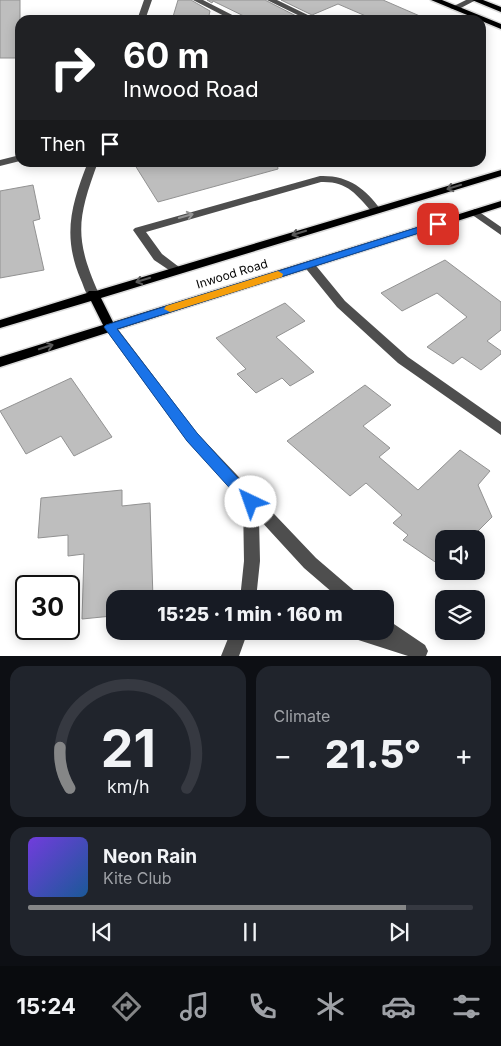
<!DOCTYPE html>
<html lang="en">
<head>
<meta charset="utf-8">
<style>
  :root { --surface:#171b24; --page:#20242c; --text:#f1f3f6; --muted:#9ea1a6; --line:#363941; --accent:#858687 }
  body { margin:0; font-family:Inter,sans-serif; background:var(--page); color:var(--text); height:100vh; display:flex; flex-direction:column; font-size:19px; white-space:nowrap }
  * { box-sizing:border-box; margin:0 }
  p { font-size:16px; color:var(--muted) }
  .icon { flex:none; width:28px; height:28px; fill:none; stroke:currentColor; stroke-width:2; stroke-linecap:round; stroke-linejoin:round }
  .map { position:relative; height:656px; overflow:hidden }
  .drawer { display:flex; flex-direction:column; gap:10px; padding:10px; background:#0d0f14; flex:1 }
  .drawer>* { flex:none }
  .guide { position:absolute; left:15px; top:15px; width:471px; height:152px; border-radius:15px; box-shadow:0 2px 12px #0003; background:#202124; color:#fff; overflow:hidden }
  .tools { position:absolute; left:435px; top:530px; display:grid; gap:10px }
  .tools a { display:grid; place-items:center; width:50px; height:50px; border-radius:10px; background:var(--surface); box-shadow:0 2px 12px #0003; font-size:25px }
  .speed { position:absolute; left:15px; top:575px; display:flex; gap:10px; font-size:25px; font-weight:700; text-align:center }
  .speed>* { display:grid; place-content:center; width:65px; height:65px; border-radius:50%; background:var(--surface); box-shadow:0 2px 12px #0003; line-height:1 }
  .speed .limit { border:2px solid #111; border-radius:8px; background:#fff; color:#111 }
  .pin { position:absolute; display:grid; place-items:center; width:42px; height:42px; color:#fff; margin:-21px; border-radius:10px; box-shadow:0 2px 8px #0006 }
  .me { position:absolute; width:55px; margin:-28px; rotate:318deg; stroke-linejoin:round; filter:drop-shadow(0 0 4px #0008) }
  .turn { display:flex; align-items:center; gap:18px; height:105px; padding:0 25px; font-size:22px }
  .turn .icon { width:65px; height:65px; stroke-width:2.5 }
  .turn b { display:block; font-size:35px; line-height:42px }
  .then { display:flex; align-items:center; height:48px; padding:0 25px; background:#0003; gap:10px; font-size:19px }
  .big { font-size:38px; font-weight:800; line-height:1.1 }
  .drawer .tile { flex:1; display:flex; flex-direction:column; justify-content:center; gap:8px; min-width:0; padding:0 18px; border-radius:15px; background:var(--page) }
  .drawer .dial { align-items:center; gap:0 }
  .dial svg { height:130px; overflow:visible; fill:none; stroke:var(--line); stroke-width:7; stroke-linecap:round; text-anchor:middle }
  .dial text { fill:var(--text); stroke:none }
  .song { display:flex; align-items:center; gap:15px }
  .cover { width:60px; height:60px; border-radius:8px; background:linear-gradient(135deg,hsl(260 70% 55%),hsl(210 70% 35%)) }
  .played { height:5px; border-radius:2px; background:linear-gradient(90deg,var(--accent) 85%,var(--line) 85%) }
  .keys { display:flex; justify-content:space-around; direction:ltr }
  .heat { display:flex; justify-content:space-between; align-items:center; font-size:28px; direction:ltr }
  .drawer .tiles { flex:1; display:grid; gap:10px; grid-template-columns:1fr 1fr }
  .tile:last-child { grid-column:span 2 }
  .trip { position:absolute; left:106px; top:590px; width:288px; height:50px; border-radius:15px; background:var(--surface); box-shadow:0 2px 12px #0003; font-weight:800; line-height:50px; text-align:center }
  .tabs { display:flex; height:80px; justify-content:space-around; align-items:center; background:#090b0e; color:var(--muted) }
  .tabs .icon { width:35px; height:35px }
  .tabs .current { color:var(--accent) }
  .tabs b { font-size:22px; color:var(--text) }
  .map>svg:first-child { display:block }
</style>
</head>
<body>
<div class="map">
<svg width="501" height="656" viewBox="0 0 501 656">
  <rect width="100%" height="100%" fill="#fff"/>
  <path fill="#bebebe" stroke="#929292" d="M0 0H20V58H0Z
    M178 0H191L210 11 208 20H172Z
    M207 0H265L302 19 252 20 213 1 212 3Z
    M281 0H383L429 20H375L338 4 312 15Z
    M133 162H277L278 169 158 202Z
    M33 185 40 219 33 221 44 270 0 278V191Z
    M445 260 501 302V330L487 341 501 351V354L481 370 462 357 453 364 427 347 467 317 437 293 402 311 381 293Z
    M285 303 305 321 276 337 314 372 290 386 282 378 256 393 237 374 246 369 216 338Z
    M71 378 112 437 74 456 61 436 26 454 0 411Z
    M365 385 391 405 363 426 390 448 379 457 418 490 460 450 490 471 478 485 492 517 470 539H444V568L403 540 408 535 393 523 402 515 366 483 350 496 287 441Z
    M122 490V506L150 503 153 599H115V631H142L112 634V616L82 619 84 554 68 556V535L38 538 41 498Z"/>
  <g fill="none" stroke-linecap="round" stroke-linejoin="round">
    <defs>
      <path id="major" d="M431 0H442L501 24V29Z
        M472 0H483L501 7V12Z
        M501 170V176L101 298 113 322 501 201V207L0 367V357L103 325 91 301 0 328V320L87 293 89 291H96Z"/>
    </defs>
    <use href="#major" stroke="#dbdbdb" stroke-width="3"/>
    <path fill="#4e4e4e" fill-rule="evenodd" d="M144 0H152L145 20H137Z
      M193 0H203L242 20H232Z
      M267 0H277L318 20H308Z
      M466 0H476L457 10 450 8Z
      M20 155V161L0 166V160Z
      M88 162H98C77 219 74 238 99 294L93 298C85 296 84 286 81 280 62 236 71 205 88 162Z
      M320 176C348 175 365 188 381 210L380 212H372C356 194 347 181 321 182L146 232 162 254 179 267 181 270 179 273 175 274 154 260 133 230 135 228Z
      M475 209 501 227V235L471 214 470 212Z
      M309 261 313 262 345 301 408 357 501 422V435L398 363 337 307 303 265Z
      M110 323 114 324 197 433 316 558 358 594 360 599H340L304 568 259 519 260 561 256 599H240L244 561 243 502 187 441 106 330 104 327Z
      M385 618 425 645 428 651 426 656H408L349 637 347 631H385Z
      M231 631H248L239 656H221Z"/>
    <use href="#major" fill="#000" fill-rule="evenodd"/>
  </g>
  <defs><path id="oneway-shaft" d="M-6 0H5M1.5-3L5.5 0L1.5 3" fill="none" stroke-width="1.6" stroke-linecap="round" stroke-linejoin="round" transform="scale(1.25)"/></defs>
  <g stroke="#595959">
    <use href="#oneway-shaft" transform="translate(454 187) rotate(163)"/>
    <use href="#oneway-shaft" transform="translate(299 233) rotate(163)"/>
    <use href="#oneway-shaft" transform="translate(143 280) rotate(163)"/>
    <use href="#oneway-shaft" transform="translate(46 347) rotate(-18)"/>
  </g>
  <use stroke="#959595" href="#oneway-shaft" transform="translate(186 216) rotate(-16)"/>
  <path fill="#1a73e8" stroke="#114b97" d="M438 221 441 222V226L117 329 197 433 256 498 258 502 256 506H246L187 441 104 327 106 325Z"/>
  <path fill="#f59e0b" d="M278 271 283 274 282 277 170 312 164 309 166 306Z"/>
  <g text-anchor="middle" stroke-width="4" stroke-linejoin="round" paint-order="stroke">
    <g font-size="12" fill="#000" stroke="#fff">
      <text transform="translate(232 274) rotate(-17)" y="4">Inwood Road</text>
    </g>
  </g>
</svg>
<div class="tools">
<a><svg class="icon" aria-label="sound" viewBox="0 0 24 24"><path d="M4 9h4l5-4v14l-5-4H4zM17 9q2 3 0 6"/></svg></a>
<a><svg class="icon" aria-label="layers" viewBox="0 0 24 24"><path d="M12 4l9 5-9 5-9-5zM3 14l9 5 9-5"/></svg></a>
</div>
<div class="speed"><div class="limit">30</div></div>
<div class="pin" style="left:438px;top:224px;background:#d93025"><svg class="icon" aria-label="arrive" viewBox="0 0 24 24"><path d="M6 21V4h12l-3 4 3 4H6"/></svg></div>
<svg class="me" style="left:251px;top:502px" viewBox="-20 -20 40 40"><circle r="19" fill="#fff"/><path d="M0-13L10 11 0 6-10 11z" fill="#1a73e8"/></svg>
<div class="trip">15:25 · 1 min · 160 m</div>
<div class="guide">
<div class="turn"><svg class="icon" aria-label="right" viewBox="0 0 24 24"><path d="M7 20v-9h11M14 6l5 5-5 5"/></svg><div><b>60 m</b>Inwood Road</div></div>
<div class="then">Then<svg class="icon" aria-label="arrive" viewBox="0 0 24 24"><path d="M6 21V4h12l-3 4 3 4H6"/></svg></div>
</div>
</div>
<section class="drawer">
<div class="tiles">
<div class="tile dial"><svg viewBox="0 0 100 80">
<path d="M14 69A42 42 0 1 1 86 69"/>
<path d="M14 69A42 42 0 0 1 8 44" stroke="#858687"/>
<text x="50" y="56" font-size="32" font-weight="700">21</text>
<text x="50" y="72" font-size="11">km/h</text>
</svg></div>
<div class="tile"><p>Climate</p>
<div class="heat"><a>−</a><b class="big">21.5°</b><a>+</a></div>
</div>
<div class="tile">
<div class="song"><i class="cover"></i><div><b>Neon Rain</b><p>Kite Club</p></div></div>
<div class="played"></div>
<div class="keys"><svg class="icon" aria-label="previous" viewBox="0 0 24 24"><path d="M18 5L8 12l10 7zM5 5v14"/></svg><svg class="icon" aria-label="pause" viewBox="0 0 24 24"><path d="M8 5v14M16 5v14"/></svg><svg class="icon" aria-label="next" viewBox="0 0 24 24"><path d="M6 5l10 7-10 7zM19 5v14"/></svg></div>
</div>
</div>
</section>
<nav class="tabs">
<b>15:24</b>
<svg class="icon current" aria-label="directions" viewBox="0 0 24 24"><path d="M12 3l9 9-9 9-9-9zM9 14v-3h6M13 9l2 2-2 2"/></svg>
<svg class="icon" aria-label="music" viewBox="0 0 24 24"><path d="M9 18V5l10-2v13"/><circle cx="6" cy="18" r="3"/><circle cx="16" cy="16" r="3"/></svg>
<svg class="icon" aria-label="phone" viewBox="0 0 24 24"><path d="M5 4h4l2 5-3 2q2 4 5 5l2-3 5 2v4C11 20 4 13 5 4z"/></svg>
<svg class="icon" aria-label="climate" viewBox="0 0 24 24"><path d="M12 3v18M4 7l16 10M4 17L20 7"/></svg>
<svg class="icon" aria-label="car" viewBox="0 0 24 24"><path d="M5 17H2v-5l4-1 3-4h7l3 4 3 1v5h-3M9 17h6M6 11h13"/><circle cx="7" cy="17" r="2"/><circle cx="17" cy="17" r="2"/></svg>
<svg class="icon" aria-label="filters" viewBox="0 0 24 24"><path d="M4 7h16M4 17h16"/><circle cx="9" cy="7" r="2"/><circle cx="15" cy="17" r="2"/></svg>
</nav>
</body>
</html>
